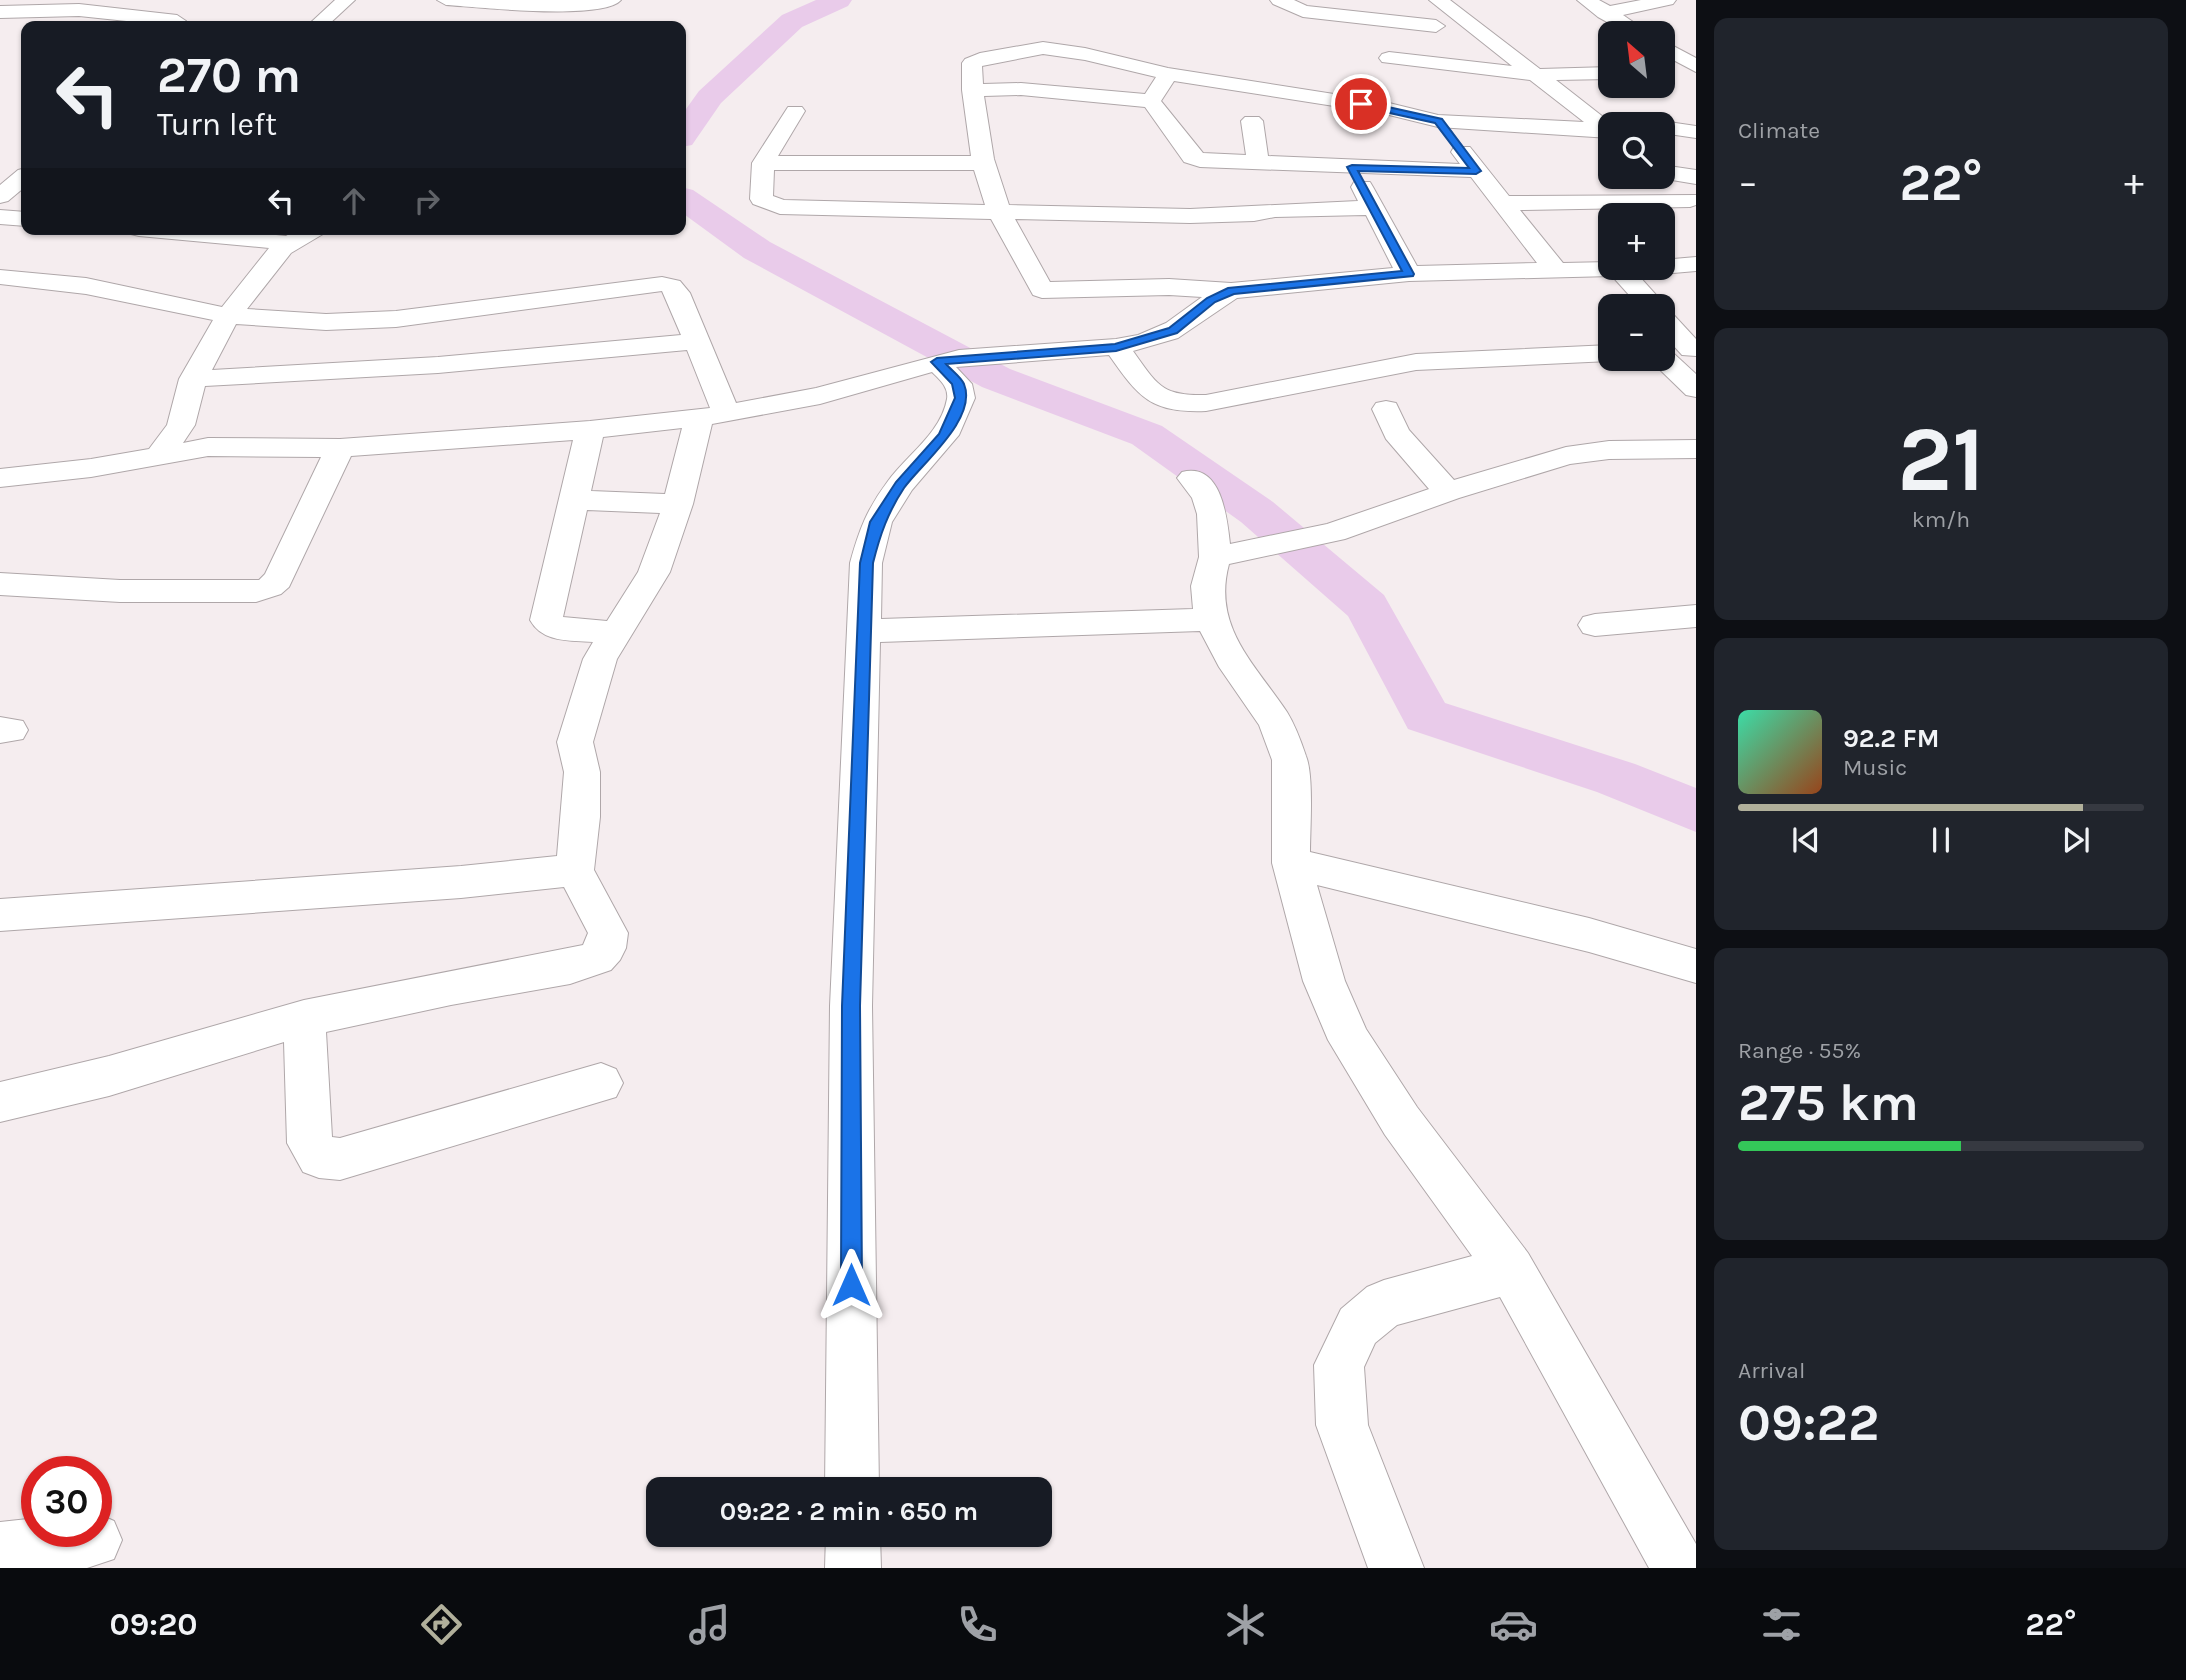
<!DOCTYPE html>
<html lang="en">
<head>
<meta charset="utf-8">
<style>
  :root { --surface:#171b24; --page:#20242c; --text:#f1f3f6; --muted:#9ea1a6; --line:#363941; --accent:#b1b09b }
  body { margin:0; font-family:Karla,sans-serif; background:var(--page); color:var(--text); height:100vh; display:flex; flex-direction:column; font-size:26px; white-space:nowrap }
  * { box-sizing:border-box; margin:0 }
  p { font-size:23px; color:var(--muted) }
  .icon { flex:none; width:38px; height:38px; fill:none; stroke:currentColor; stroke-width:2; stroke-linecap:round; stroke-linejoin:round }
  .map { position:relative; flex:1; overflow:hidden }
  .drawer { display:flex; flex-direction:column; gap:18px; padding:18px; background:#0d0f14; width:490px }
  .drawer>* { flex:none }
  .guide { position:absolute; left:21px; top:21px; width:665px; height:214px; border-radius:14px; box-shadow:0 2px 5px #0004; background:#171b24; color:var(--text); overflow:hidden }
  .needle { width:46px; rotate:332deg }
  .fabs { position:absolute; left:1598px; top:21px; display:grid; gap:14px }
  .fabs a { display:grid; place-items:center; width:77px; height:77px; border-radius:14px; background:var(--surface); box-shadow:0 2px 5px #0004; font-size:35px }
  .speed { position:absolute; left:21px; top:1456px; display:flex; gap:14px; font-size:35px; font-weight:700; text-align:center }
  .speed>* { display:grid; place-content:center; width:91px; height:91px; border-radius:50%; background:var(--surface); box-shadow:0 2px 5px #0004; line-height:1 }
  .speed .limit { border:10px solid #d22; background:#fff; color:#111 }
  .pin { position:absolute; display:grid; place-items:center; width:60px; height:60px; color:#fff; margin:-30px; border:4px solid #fff; border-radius:50%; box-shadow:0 2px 7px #0007 }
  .me { position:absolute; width:77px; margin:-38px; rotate:0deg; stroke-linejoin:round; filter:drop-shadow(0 0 5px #0008) }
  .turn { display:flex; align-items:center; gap:24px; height:147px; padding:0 21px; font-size:32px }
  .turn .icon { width:91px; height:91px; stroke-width:2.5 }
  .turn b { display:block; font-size:49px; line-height:60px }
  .lanes { display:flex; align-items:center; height:66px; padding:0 21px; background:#0003; justify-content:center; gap:35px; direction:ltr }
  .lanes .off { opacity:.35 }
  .big { font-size:52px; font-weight:700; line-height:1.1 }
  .drawer .widget { flex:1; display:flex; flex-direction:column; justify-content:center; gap:10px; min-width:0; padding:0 24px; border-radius:14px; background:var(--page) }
  .drawer .dial { align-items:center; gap:0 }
  .dial b { font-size:91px; line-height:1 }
  .song { display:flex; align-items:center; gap:21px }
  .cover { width:84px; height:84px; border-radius:10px; background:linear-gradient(135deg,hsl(160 70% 55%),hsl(20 70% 35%)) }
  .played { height:7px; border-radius:4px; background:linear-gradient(90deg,var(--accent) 85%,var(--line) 85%) }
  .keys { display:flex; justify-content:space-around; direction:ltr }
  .heat { display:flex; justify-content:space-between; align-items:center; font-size:38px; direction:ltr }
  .charge { height:10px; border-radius:5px; background:linear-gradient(90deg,#34c759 55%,var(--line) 0) }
  .trip { position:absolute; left:646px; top:1477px; width:406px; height:70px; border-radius:14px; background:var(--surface); box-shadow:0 2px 5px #0004; font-weight:700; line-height:70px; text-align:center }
  .menu { display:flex; height:112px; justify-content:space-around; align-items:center; background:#090b0e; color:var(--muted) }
  .menu .icon { width:49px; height:49px }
  .menu .selected { color:var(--accent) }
  .menu b { font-size:32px; color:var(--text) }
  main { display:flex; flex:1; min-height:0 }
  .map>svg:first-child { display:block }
</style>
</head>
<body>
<main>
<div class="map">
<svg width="1696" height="1568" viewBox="0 0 1696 1568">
  <rect width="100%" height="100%" fill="#f5edef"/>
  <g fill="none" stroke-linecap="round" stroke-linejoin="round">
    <path fill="#e9cbea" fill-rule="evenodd" d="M816 0H852L848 6 802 27 721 103 692 145 681 147V116L699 91 782 15Z
      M681 187 693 190 770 242 1010 369 1162 426 1273 502 1384 595 1445 703 1635 764 1696 788V832L1597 792 1408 729 1348 616 1241 522 1132 444 982 387 744 258 681 212Z"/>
    <defs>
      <path id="minor" d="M335 0H355L327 26H307Z
        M437 0H621C603 21 477 7 446 5Z
        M1270 0H1294L1307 6 1436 20 1445 26 1436 32 1303 17 1273 4Z
        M1429 0H1450L1540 69 1610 67V79L1556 80 1602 116 1650 119 1653 124H1610V138L1438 127 1385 114 1174 81 1161 101 1203 153 1246 155 1241 121 1245 117H1259L1263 121 1268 156 1460 164 1451 152 1454 147H1470L1509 196 1696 195V205L1690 207 1520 210 1563 263 1610 262V268H1662V260L1696 257V271L1639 276 1666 306 1663 310 1671 312 1696 339V356L1682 355 1662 333V306H1639L1612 276 1409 281 1237 298 1178 338 1133 351C1158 386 1162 396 1206 395L1416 354 1610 345V359H1619L1610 361 1416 370 1206 411C1151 413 1139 398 1109 355L956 367 972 384 975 398 959 435 912 490 892 522 882 563 881 619 1193 609 1191 586 1199 557 1197 514 1192 498 1177 478 1182 472C1221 462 1227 516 1230 544L1327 524 1429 489 1386 439 1372 409 1376 403 1386 401 1396 403 1409 430 1454 480 1566 447 1609 441 1696 440V458L1609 459 1570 464 1459 498 1345 539 1229 564C1212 627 1255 664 1287 712 1295 725 1301 741 1306 756 1314 776 1310 829 1310 852L1589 918 1696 949V983L1589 952 1317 885 1345 981 1366 1029 1417 1107 1528 1253 1696 1544V1568H1649L1500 1297 1397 1325 1375 1343 1364 1367 1368 1425 1424 1568H1368L1316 1425 1314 1365 1341 1309 1367 1287 1384 1280 1472 1256 1385 1135 1328 1040 1303 981 1272 863V760L1259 725 1219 667 1200 631 880 642 872 1006 879 1489H825L830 1006 850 563C859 530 867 509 888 481 907 455 941 433 947 399 949 387 939 379 932 372L820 404 712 424 693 504 670 572 617 659 593 742 600 772V817L594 870 628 933 626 948 620 960 611 970 570 984 451 1005 326 1032 332 1137 340 1138 601 1063 616 1069 623 1083 616 1097 340 1180 319 1178 303 1172 287 1143 284 1042 109 1096 0 1122V1082L109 1056 304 1000 583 945 588 933 564 887 461 898 0 931V899L461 866 557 856 564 772 557 742 583 659 593 642C569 640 543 643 530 620L573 440 351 456 289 587 281 594 256 602H120L0 595V573L120 580H259L265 574 321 457 208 456 91 477 0 487V469L91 459 149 449 167 425 179 379 213 320 86 294 0 284V270L86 278 222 307 269 248 139 236 131 234 127 229H218L286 236 297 229H327L323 234 291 253 247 309 326 314 396 311 662 277 680 281 690 293 736 403 816 388 959 350 1116 339 1138 335 1166 323 1202 297 1169 295 1042 298 1033 295 991 219 780 214 753 204 750 199 752 163 788 107H802L805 111 778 156H971L962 90V63L965 59 980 53 1043 42 1085 48 1168 68 1385 102 1438 115 1584 122 1530 80 1382 62 1379 58 1382 54 1389 52 1512 66ZM1043 54 1085 60 1156 77 1145 94 1021 83 983 84 982 66ZM1021 95 1145 107 1184 162 1200 167 1471 177 1537 263 1417 266 1373 187 1370 182H1354L1351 187 1358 201 1190 209 1009 205 994 159 984 96ZM774 170H974L985 205 784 200 773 196ZM1366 215 1393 268 1231 283 1169 279 1050 282 1015 219 1190 223 1254 221 1275 217ZM662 291 681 335 438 357 212 370 236 324 326 330 396 327ZM687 350 710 408 590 421 340 439 208 438 183 443 195 425 205 386 438 373ZM682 428 665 494 591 491 603 437ZM587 510 660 513 638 572 607 621 563 617Z
        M1577 0H1599L1610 6 1641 0H1676L1673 4 1623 15 1649 33H1627L1598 17Z
        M79 4 177 15 186 21 184 25 174 26 79 16 0 18V6Z
        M1662 40 1696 58V72L1662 54Z
        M1662 121 1696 126V138L1662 133V124H1653Z
        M1662 165 1696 170V184L1654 177H1662Z
        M26 168V186L8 201 0 203V185L18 170Z
        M0 210 26 212V226L0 224Z
        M1662 349 1671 351 1696 374V397L1686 395 1653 363 1650 359H1662Z
        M1696 605V627L1595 636 1583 633 1578 625 1583 617 1595 614Z
        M0 717 23 721 28 730 23 739 0 743Z
        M96 1513 114 1521 122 1540 114 1559 87 1568H0V1522L37 1518V1531H96Z
        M826 1535H880L881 1568H825Z"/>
    </defs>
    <use href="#minor" stroke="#afa7a9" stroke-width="2"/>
    <use href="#minor" fill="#fff" fill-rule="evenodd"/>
  </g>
  <path fill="#1a73e8" stroke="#114b97" stroke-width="2" d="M1361 101 1442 119 1481 171 1476 174 1358 171 1414 274 1413 276 1234 294 1215 302 1177 333 1116 351 946 364C951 370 961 377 964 384 978 419 921 464 904 488 888 512 880 535 873 563L860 1006 862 1285 858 1292 851 1296 844 1292 841 1285 842 1006 860 563 870 522 896 482 939 434 955 398 952 384 931 362 937 358 1115 344 1169 328 1207 298 1228 288 1402 271 1347 167 1352 165 1469 168 1435 123 1358 106 1356 104Z"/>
</svg>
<div class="fabs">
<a><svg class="needle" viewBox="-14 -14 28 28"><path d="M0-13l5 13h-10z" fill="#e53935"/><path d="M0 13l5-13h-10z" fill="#9ea1a6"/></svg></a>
<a><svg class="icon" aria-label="search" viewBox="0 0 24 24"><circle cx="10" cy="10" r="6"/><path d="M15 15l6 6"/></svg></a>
<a>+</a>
<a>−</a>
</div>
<div class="speed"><div class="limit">30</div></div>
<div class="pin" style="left:1361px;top:104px;background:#d93025"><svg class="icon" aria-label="arrive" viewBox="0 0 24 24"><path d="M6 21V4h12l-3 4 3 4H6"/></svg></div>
<svg class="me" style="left:851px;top:1285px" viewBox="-20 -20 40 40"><path d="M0-17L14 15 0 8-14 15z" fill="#1a73e8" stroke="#fff" stroke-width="4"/></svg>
<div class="trip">09:22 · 2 min · 650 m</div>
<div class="guide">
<div class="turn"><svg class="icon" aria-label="left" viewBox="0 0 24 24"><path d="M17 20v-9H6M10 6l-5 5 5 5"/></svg><div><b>270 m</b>Turn left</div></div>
<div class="lanes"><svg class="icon" aria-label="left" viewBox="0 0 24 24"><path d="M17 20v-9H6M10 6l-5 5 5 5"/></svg><svg class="icon off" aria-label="ahead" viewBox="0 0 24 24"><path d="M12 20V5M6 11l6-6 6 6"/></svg><svg class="icon off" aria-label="right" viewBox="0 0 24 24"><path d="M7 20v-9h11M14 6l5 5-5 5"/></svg></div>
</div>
</div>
<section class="drawer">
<div class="widget"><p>Climate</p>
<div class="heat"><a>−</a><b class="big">22°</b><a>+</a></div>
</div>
<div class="widget dial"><b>21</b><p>km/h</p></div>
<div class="widget">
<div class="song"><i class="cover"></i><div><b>92.2 FM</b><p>Music</p></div></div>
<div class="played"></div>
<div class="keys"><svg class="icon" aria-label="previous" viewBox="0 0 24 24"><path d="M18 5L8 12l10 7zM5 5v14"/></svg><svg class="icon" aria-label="pause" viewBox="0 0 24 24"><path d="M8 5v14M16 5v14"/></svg><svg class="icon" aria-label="next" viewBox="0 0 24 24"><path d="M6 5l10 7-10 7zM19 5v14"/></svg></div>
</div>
<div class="widget"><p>Range · 55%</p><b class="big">275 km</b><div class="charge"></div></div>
<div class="widget"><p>Arrival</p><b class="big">09:22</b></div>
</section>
</main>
<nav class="menu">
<b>09:20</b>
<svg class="icon selected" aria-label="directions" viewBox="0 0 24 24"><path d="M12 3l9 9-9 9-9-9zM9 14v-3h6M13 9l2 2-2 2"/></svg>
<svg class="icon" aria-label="music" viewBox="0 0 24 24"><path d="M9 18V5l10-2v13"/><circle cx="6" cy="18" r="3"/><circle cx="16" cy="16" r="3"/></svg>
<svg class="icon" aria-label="phone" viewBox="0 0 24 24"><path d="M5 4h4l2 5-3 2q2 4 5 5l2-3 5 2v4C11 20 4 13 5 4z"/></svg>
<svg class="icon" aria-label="climate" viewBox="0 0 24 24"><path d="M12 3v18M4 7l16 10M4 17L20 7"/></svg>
<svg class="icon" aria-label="car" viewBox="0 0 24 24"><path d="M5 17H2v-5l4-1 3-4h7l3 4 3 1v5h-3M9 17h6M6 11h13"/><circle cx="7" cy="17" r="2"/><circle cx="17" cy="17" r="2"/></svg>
<svg class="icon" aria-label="filters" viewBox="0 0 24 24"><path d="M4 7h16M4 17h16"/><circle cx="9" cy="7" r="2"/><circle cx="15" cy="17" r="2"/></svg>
<b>22°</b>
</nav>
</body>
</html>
